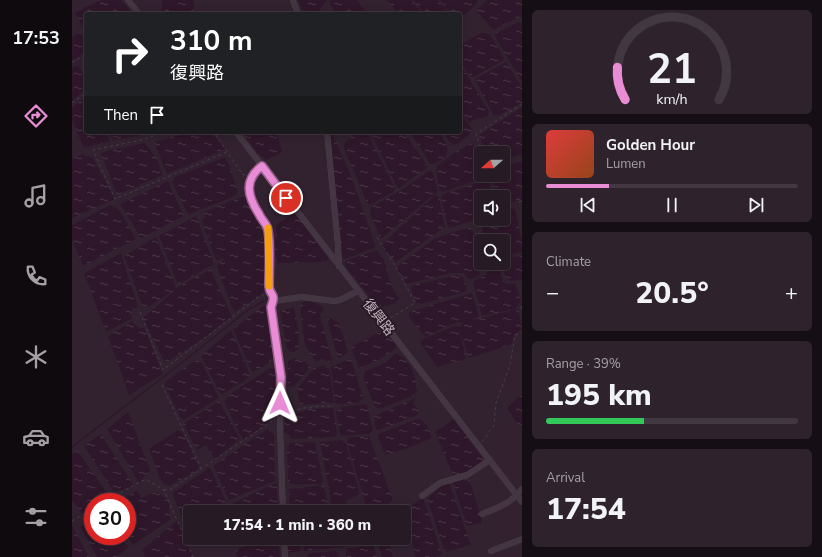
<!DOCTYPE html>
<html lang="en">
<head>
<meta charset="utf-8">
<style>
  :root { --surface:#261a24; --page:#2e232c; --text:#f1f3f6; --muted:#a4a1a6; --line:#423841; --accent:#e88cd5 }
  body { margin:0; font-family:"Nunito Sans","Noto Sans TC",sans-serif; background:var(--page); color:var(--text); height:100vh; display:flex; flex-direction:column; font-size:15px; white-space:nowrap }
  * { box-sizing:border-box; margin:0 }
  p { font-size:13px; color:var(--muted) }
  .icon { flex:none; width:22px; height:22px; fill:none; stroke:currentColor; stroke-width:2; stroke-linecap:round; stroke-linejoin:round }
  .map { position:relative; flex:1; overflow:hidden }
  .drawer { display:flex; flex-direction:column; gap:10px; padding:10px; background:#150e14; width:300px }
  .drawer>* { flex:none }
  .top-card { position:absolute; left:12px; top:12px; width:378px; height:122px; border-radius:4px; box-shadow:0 2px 10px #0003,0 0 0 1px var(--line); background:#202124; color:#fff; overflow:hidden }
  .needle { width:26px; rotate:249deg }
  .fabs { position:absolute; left:402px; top:146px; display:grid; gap:8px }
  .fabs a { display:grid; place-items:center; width:36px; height:36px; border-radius:4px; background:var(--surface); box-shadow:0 2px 10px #0003,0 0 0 1px var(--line); font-size:20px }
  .speed { position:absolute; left:12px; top:493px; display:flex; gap:8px; font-size:20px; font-weight:700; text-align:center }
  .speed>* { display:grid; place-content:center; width:52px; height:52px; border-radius:50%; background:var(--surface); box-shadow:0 2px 10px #0003,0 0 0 1px var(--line); line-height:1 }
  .speed .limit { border:6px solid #d22; background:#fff; color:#111 }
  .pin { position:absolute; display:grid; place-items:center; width:34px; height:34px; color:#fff; margin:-17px; border:2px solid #fff; border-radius:50%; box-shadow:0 1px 4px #0007 }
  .me { position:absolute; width:44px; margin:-22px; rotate:1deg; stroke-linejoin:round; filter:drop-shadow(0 0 3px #0008) }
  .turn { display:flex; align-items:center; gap:14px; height:84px; padding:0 20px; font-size:18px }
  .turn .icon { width:52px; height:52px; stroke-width:2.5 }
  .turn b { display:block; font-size:28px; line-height:34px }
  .then { display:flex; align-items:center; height:38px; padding:0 20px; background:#0003; gap:8px; font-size:15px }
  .big { font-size:30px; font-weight:800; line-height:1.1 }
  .drawer .tile { flex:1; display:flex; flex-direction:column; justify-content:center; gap:6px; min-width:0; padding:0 14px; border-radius:6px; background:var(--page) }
  .drawer .dial { align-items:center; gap:0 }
  .dial svg { height:104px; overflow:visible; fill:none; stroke:var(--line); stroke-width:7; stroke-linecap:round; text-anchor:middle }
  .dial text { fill:var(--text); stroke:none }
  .song { display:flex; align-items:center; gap:12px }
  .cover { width:48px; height:48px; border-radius:6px; background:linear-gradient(135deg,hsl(0 70% 55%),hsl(20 70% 35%)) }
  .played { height:4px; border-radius:2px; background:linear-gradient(90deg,var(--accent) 25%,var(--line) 25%) }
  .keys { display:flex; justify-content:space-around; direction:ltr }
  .heat { display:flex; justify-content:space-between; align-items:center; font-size:22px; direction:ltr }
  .charge { height:6px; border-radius:3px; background:linear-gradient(90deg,#34c759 39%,var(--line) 0) }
  .trip { position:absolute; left:111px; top:505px; width:228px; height:40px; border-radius:4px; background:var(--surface); box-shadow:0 2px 10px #0003,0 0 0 1px var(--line); font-weight:800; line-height:40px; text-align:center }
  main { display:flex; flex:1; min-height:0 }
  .dock { display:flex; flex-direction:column; width:72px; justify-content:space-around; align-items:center; background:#0f0a0e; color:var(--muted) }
  .dock .icon { width:28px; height:28px }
  .dock .active { color:var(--accent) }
  .dock b { font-size:18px; color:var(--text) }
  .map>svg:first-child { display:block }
</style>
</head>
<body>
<main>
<nav class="dock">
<b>17:53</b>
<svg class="icon active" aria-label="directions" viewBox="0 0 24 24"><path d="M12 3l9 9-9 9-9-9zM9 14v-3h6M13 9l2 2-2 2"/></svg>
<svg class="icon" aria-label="music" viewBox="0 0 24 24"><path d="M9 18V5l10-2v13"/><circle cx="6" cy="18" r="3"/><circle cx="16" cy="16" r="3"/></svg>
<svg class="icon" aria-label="phone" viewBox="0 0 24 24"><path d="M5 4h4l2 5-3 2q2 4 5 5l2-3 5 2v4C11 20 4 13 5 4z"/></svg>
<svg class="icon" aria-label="climate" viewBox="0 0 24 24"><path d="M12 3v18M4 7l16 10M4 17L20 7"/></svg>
<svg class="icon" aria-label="car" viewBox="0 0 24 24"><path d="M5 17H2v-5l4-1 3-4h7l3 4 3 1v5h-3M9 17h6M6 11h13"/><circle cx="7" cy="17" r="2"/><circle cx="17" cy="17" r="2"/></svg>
<svg class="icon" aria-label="filters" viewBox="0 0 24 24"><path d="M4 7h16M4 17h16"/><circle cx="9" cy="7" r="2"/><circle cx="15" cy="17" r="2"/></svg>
</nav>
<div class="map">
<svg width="450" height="557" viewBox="0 0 450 557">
  <defs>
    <pattern id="water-ripples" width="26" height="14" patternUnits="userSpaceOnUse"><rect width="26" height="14" fill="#2e172a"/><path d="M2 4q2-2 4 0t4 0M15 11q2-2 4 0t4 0" fill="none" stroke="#4a3647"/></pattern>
  </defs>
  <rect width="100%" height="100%" fill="#322230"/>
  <path fill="url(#water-ripples)" d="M29 0H49L61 14H14V33L3 13Z
    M90 0H122V14H89Z
    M225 0H255L245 13 243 10 236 14H233Z
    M259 0H285L296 14H264L257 2Z
    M315 0H339L350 14H326Z
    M341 0H366L378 14H352Z
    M368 0H405L406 1 403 6 388 18V14H379Z
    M416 0H450V16L421 30 404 10Z
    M446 22 450 23V82L422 35 424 33Z
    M8 32 14 41V52L0 61V37Z
    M411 33 418 34 432 58 430 61 402 77 398 76 388 60V46L405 35Z
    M434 62 450 87V103L426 116 421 115 403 79Z
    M388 64 417 111 416 116 397 122 388 108Z
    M6 65 14 78V89L0 101V68Z
    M14 97V132H34L38 141 12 148 0 120V107Z
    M450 107V155L431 159V153H414L407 135Z
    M388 111 400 129 397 135 383 145 378 143 371 132H388Z
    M37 132H70L71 135 41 140Z
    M119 132C139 132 141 132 153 149L95 174 82 142Z
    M170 132H205L210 152 195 160 186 154Z
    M255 132H260L279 176 304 247 274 259 270 258Z
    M284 132H295L323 188 322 192 298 205 295 203 271 146 273 142Z
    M301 132H332L356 167 326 189 300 136 303 134Z
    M338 132H367C373 141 381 152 370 160 365 163 364 164 358 164Z
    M73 143 85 159 91 175 45 195 29 153 42 149Z
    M398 144 404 146 409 161V175H412L411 178 372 192 367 190 364 169 365 166 382 153Z
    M10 154 21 158 43 199 0 218V159Z
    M153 157 157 165 166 192 163 196 118 214 115 213 100 182 103 177Z
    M450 161V200L431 204V197H424L420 175H431V166Z
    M358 170 361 173 366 191 309 239 298 214 299 207 331 189Z
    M414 180 417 184 421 197H409V218L378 228 375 225 369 197 372 194Z
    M96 181 112 216 69 238 48 204Z
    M363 195 367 197 373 227 324 262 310 248 312 242Z
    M169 197H175L179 202 184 216H186L194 228V236L178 246 191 239H195L197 290 164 311 160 308 145 267 147 263 154 259 144 260 136 239 139 234 134 235 130 221 133 216 132 212Z
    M38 205 47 209 64 239 11 266 0 239V225Z
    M433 208 443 209 450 241V252L431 257V241H412L409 223 419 219H431V209Z
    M223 213 257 259 252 262 206 263 203 255 204 227 206 223Z
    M124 216 142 264 106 285 87 236Z
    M398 227 401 232 408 270 407 275 401 279H396L392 273H380L334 284 325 269 327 265 363 238Z
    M84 237 104 288 139 269 160 317 122 345 93 363 71 318 102 291 76 307 70 305 52 256Z
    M305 250 312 260 319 284 327 299 321 304 307 308 273 266V261Z
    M49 253 66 307 60 309 59 319 34 332 12 273Z
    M450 255V280L439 281 434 278 432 273V263L438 258Z
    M423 263H426L431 282 435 284 443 283 444 285 449 301 443 309 410 316 401 284 403 280 415 274V265Z
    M385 275 391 277 395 288 393 292 350 304 345 303C342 297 337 292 341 285Z
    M400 293 407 316 400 320 446 309 450 329 442 335 440 344 397 358 389 334 394 359 365 367 349 344V340L382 326 388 327 391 322 380 324 353 337 337 317V312Z
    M234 300 247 304 252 309 248 315 260 359 257 362 250 359 244 362 234 347 231 333 228 305Z
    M191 306H195L204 356 191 367 180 372 161 329Z
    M222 307 227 332 226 349 222 352H218L214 347 208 311Z
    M259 318 267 323 276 352 267 358 265 356 255 319Z
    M60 321 68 329 72 327 91 374 57 395 36 336Z
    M159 330 178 375 177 378 149 395 129 356Z
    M309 331 314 333 325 346C314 357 302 363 287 368L279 347Z
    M324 353C327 355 331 357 334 360 342 368 344 382 345 393L338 397 308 409 303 407 291 377 293 371 313 363Z
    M223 358 232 361 239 367 221 387 215 386 216 361Z
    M279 359 291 398 286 403 266 404 263 403 259 367 275 360Z
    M124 360 130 363 147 398 112 420 108 417 93 385 94 381Z
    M252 365 254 368H256L258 372 262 403 228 405 225 389 242 368Z
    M198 368 203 369 204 416 172 440 168 435 152 401 161 392Z
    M450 395V425L446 424 436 410 437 404Z
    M344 398 341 403 347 411 346 415 304 431 302 416Z
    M147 401 168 439 143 460 134 445 125 450 111 424Z
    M292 404 295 405 301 430 297 434 271 436 268 434 264 411 271 407Z
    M261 408 265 433 263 437 219 439 217 434 212 432 213 417 237 409Z
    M56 412 78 470 67 483 35 429Z
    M348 418 357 428 360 438 334 449 313 455 306 437V434Z
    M382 419 412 460 389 476 381 475 363 432Z
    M195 429 202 434 203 481 157 500 141 466Z
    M106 430 111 433 127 466 125 471 97 486H94L89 481 77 449Z
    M29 434 62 486 42 492 12 446Z
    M297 436 321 500C315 506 303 511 295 509L275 443 277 437Z
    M270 440 274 444 288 494 273 502 274 512H261L248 442Z
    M243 442 251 481 249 484H219L216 481 215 447 218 443Z
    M5 450 37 496 30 502H21V510L12 518 0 500V454Z
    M138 467 154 501 132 512H118V519L112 522 100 493Z
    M397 479 409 517V523L395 526 381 482Z
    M377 482 399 545 373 552 355 499 371 484Z
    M203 483 205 484 206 512H163L160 504Z
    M252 485 257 512H218L217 489Z
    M65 490 69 498 84 492 97 500 98 520 61 545 55 536V502H47Z
    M351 497 370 554 363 557H344L332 516V512H331Z
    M21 518V536H49L56 548 44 557H25L8 527Z
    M105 520 121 557H73L70 550Z
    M0 525 17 557H0Z
    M196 538H206L208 557H166L163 550Z
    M214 538H227L229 551 215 553Z
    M231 538H295L296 541 291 545 232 551Z
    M307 538H316L321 557H310L306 545V539Z
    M301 544 305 557H274V549Z
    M264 551 267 557H235L237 553Z"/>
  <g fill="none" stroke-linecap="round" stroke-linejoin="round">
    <path stroke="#2e172a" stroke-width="1.5" d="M0 447 107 365 177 309 192 301"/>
    <defs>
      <path id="minor" d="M56 0 67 14
        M221 0 226 14
        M164 132 450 502
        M255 132 266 245 267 266
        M190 166C171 180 176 197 187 214 189 219 193 222 195 227 199 236 197 273 197 285 197 291 204 296 202 302 201 304 200 305 199 307L209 377 208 426 211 512
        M202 301 230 297 262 301 268 300 286 291
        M350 496 368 483 395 475 418 460
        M410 514C426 508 440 503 450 489
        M212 538 213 557
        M419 551 450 539"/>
    </defs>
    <use href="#minor" stroke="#4d3e4a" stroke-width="6"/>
    <path stroke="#473c4c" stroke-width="1" stroke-dasharray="3 3" stroke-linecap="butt" d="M0 62 14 55
      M0 103 14 93
      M93 132 69 140 21 150 43 199 155 152
      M138 132 144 135 170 174 175 176
      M410 153 404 134 450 104
      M416 175 417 176
      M447 202 450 201
      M305 237 328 274 343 303 315 320
      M449 306 450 312
      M68 312 91 370 185 298 194 293
      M90 385 129 468
      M214 413C230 407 246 406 262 406
      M410 442 422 425 424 403 438 365 443 335 450 333
      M92 490 99 489 203 419
      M33 502 69 481 75 480 92 490 121 557
      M0 521 21 509"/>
    <use href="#minor" stroke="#433541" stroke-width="5.5"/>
  </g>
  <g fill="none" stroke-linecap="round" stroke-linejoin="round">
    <defs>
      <path id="route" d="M208 403 209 377 199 307C205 291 197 297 197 285 197 273 199 236 195 227 193 222 189 219 187 214 176 197 171 180 190 166L214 198"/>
    </defs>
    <use href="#route" stroke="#975b8a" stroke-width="10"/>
    <use href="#route" stroke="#e88cd5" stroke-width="7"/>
    <path stroke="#f59e0b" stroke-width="7" d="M196 228 197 286"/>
  </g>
  <g text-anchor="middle" stroke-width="4" stroke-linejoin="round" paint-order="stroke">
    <g font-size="14" fill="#c0afbd" stroke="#281a25">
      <text transform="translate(307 317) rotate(52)" y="5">復興路</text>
    </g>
  </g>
</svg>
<div class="fabs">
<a><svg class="needle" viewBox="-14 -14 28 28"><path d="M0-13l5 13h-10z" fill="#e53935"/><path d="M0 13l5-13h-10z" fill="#a4a1a6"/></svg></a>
<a><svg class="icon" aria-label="sound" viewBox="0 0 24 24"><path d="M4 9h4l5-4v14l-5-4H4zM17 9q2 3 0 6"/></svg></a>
<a><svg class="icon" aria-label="search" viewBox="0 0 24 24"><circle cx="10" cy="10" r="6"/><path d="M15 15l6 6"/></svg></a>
</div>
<div class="speed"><div class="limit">30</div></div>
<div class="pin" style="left:214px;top:198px;background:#d93025"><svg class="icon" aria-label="arrive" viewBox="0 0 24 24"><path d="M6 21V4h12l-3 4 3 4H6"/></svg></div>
<svg class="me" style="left:208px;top:403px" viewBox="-20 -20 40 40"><path d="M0-17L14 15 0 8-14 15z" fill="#e88cd5" stroke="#fff" stroke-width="4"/></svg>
<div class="trip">17:54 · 1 min · 360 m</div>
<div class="top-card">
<div class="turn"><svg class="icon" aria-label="right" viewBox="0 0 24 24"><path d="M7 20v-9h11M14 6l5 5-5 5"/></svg><div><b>310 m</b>復興路</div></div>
<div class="then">Then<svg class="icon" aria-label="arrive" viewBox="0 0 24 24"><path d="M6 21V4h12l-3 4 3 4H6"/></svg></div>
</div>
</div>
<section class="drawer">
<div class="tile dial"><svg viewBox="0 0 100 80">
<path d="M14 69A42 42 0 1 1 86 69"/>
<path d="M14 69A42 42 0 0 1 8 44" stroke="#e88cd5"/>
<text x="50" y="56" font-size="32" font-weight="700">21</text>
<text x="50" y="72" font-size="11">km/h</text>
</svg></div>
<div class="tile">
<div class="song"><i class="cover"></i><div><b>Golden Hour</b><p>Lumen</p></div></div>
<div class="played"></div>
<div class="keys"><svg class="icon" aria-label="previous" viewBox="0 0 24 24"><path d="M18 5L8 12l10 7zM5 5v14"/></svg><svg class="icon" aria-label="pause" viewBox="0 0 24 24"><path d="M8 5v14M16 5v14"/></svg><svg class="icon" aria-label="next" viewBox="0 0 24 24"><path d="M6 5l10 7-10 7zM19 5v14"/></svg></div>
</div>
<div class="tile"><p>Climate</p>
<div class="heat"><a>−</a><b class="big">20.5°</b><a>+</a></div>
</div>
<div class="tile"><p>Range · 39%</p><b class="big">195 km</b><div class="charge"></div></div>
<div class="tile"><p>Arrival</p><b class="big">17:54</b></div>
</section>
</main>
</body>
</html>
